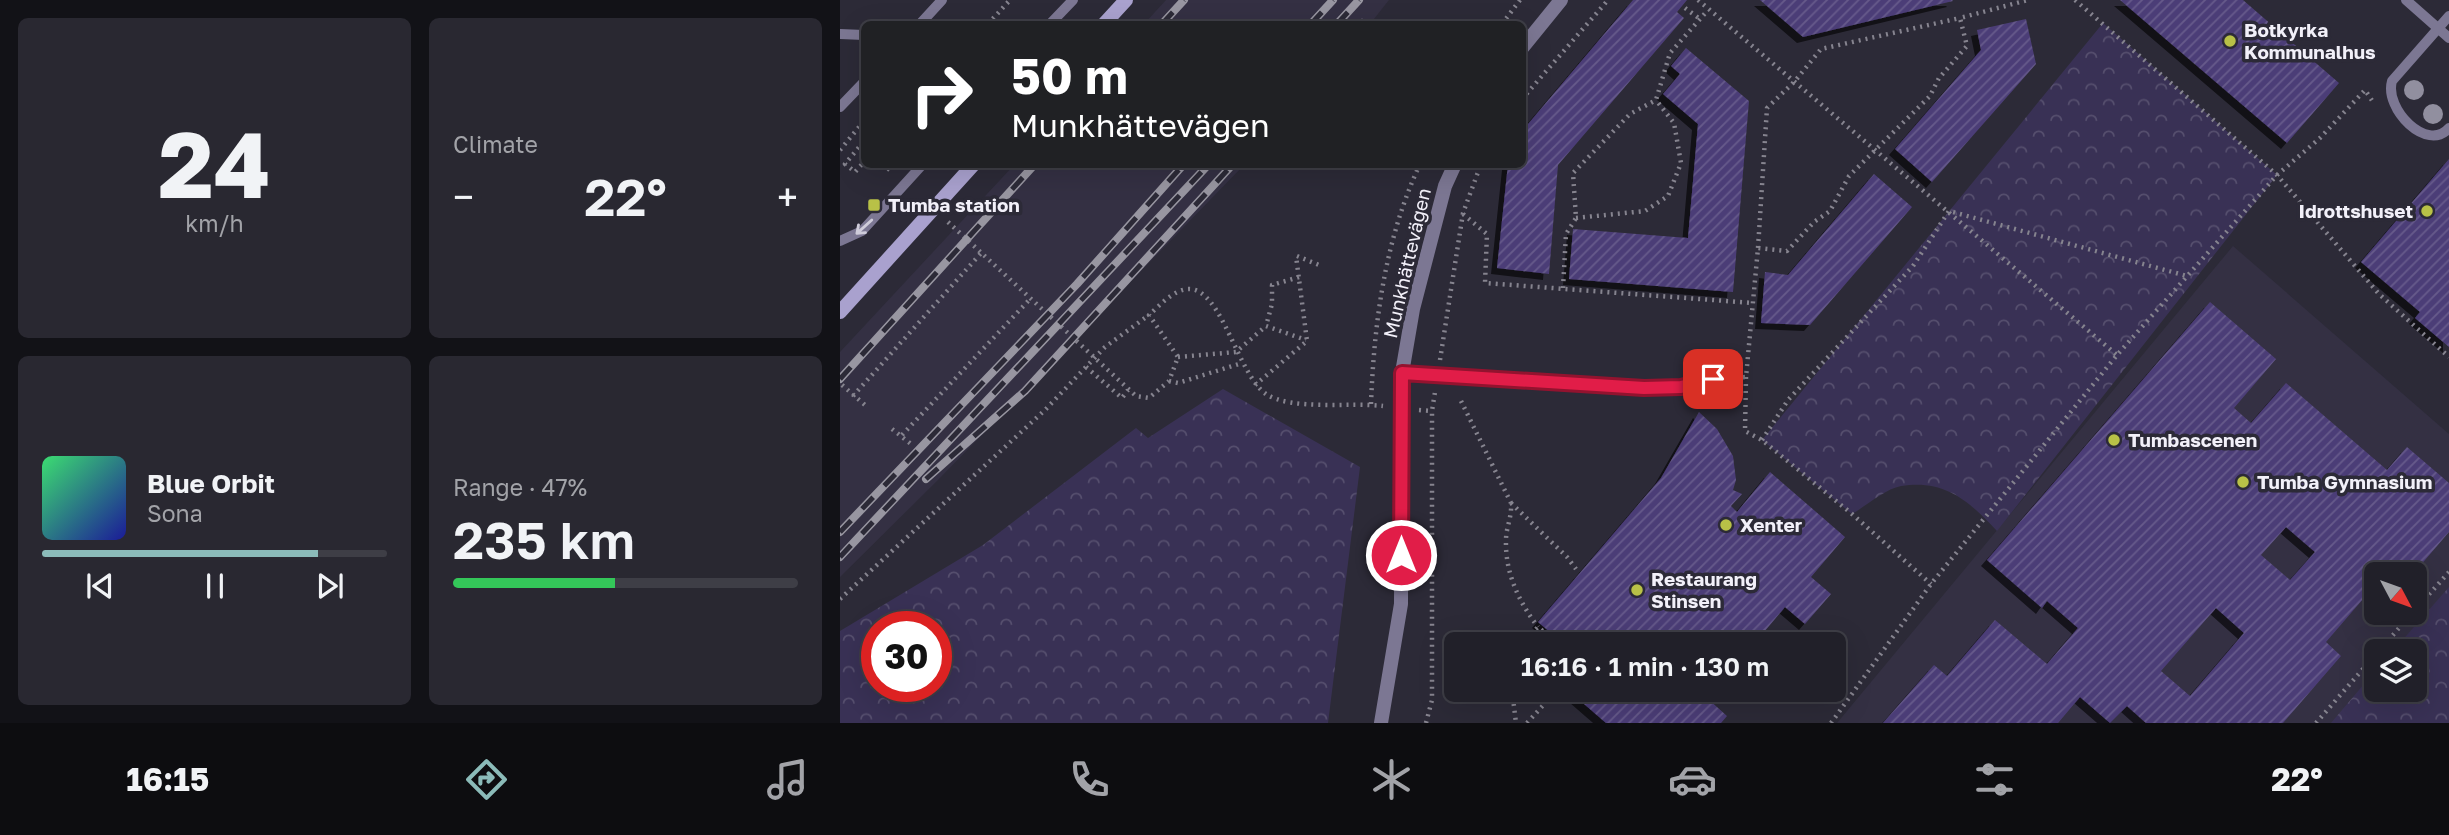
<!DOCTYPE html>
<html lang="en">
<head>
<meta charset="utf-8">
<style>
  :root { --surface:#212029; --page:#292831; --text:#f1f3f6; --muted:#a2a3a8; --line:#3e3e46; --accent:#8bbbb9 }
  body { margin:0; font-family:"Golos Text",sans-serif; background:var(--page); color:var(--text); height:100vh; display:flex; flex-direction:column; font-size:26px; white-space:nowrap }
  * { box-sizing:border-box; margin:0 }
  p { font-size:23px; color:var(--muted) }
  .icon { flex:none; width:38px; height:38px; fill:none; stroke:currentColor; stroke-width:2; stroke-linecap:round; stroke-linejoin:round }
  .map { position:relative; flex:1; overflow:hidden }
  .panel { display:flex; flex-direction:column; gap:18px; padding:18px; background:#121217; width:840px }
  .panel>* { flex:none }
  .banner { position:absolute; left:21px; top:21px; width:665px; height:147px; border-radius:10px; box-shadow:0 7px 28px #0002,0 0 0 2px var(--line); background:#202124; color:#fff; overflow:hidden }
  .needle { width:46px; rotate:131deg }
  .tools { position:absolute; left:1524px; top:562px; display:grid; gap:14px }
  .tools a { display:grid; place-items:center; width:63px; height:63px; border-radius:10px; background:var(--surface); box-shadow:0 7px 28px #0002,0 0 0 2px var(--line); font-size:35px }
  .speed { position:absolute; left:21px; top:611px; display:flex; gap:14px; font-size:35px; font-weight:700; text-align:center }
  .speed>* { display:grid; place-content:center; width:91px; height:91px; border-radius:50%; background:var(--surface); box-shadow:0 7px 28px #0002,0 0 0 2px var(--line); line-height:1 }
  .speed .limit { border:10px solid #d22; background:#fff; color:#111 }
  .pin { position:absolute; display:grid; place-items:center; width:60px; height:60px; color:#fff; margin:-30px; border-radius:14px; box-shadow:0 4px 10px #0006 }
  .me { position:absolute; width:77px; margin:-38px; rotate:0deg; stroke-linejoin:round; filter:drop-shadow(0 0 5px #0008) }
  .turn { display:flex; align-items:center; gap:24px; height:147px; padding:0 35px; font-size:32px }
  .turn .icon { width:91px; height:91px; stroke-width:2.5 }
  .turn b { display:block; font-size:49px; line-height:60px }
  .big { font-size:52px; font-weight:600; line-height:1.1 }
  .panel .widget { flex:1; display:flex; flex-direction:column; justify-content:center; gap:10px; min-width:0; padding:0 24px; border-radius:10px; background:var(--page) }
  .panel .dial { align-items:center; gap:0 }
  .dial b { font-size:91px; line-height:1 }
  .song { display:flex; align-items:center; gap:21px }
  .cover { width:84px; height:84px; border-radius:10px; background:linear-gradient(135deg,hsl(140 70% 55%),hsl(240 70% 35%)) }
  .played { height:7px; border-radius:4px; background:linear-gradient(90deg,var(--accent) 80%,var(--line) 80%) }
  .keys { display:flex; justify-content:space-around; direction:ltr }
  .heat { display:flex; justify-content:space-between; align-items:center; font-size:38px; direction:ltr }
  .charge { height:10px; border-radius:5px; background:linear-gradient(90deg,#34c759 47%,var(--line) 0) }
  .panel .tiles { flex:1; display:grid; gap:18px; grid-template-columns:repeat(2,1fr) }
  .trip { position:absolute; left:604px; top:632px; width:402px; height:70px; border-radius:10px; background:var(--surface); box-shadow:0 7px 28px #0002,0 0 0 2px var(--line); font-weight:600; line-height:70px; text-align:center }
  .tabs { display:flex; height:112px; justify-content:space-around; align-items:center; background:#0d0d10; color:var(--muted) }
  .tabs .icon { width:49px; height:49px }
  .tabs .current { color:var(--accent) }
  .tabs b { font-size:32px; color:var(--text) }
  main { display:flex; flex:1; min-height:0 }
  .map>svg:first-child { display:block }
</style>
</head>
<body>
<main>
<section class="panel">
<div class="tiles">
<div class="widget dial"><b>24</b><p>km/h</p></div>
<div class="widget"><p>Climate</p>
<div class="heat"><a>−</a><b class="big">22°</b><a>+</a></div>
</div>
<div class="widget">
<div class="song"><i class="cover"></i><div><b>Blue Orbit</b><p>Sona</p></div></div>
<div class="played"></div>
<div class="keys"><svg class="icon" aria-label="previous" viewBox="0 0 24 24"><path d="M18 5L8 12l10 7zM5 5v14"/></svg><svg class="icon" aria-label="pause" viewBox="0 0 24 24"><path d="M8 5v14M16 5v14"/></svg><svg class="icon" aria-label="next" viewBox="0 0 24 24"><path d="M6 5l10 7-10 7zM19 5v14"/></svg></div>
</div>
<div class="widget"><p>Range · 47%</p><b class="big">235 km</b><div class="charge"></div></div>
</div>
</section>
<div class="map">
<svg width="1609" height="723" viewBox="0 0 1609 723">
  <defs>
    <pattern id="forest-crowns" width="20" height="18" patternUnits="userSpaceOnUse" patternTransform="scale(1.75)"><rect width="20" height="18" fill="#393155"/><path d="M2 6a3 3 0 1 1 6 0M12 15a3 3 0 1 1 6 0" fill="none" stroke="#564f6e"/></pattern>
    <pattern id="building-hatch" width="6" height="6" patternUnits="userSpaceOnUse" patternTransform="scale(1.75)"><rect width="6" height="6" fill="#4c3e77"/><path d="M-1 1l2-2M0 6l6-6M5 7l2-2" fill="none" stroke="#665a8b"/></pattern>
    <filter id="shadow"><feDropShadow dx="-6" dy="6" stdDeviation="0" flood-color="#0009"/></filter>
  </defs>
  <rect width="100%" height="100%" fill="#2c2a37"/>
  <path fill="#343043" fill-rule="evenodd" d="M326 0H549L530 24H304Z
    M174 165H404L97 481 0 577V352Z
    M1393 246 1609 434V640L1575 651H1536L1537 723H997ZM1536 574H1575V612H1536Z"/>
  <path fill="url(#forest-crowns)" fill-rule="evenodd" d="M1263 23 1437 175 1157 531C1129 501 1105 479 1061 486 1045 489 1026 506 1012 514L922 440Z
    M383 389 520 467 488 723H0V631L143 545 296 428 308 438ZM96 626V686H37V626Z
    M1609 587V723H1491L1536 670V690H1575V651H1553Z"/>
  <path fill="url(#building-hatch)" fill-rule="evenodd" filter="url(#shadow)" d="M793 0H847L837 12 844 18 718 165 709 274 657 268 668 164H682V131Z
    M920 0H1112L1113 1 963 37Z
    M1280 0H1403L1499 83 1447 143Z
    M1186 19 1196 64 1092 182 1055 149 1141 50 1137 30Z
    M846 48 909 101 893 292 729 279 733 229 848 238 858 124 823 94 840 74 831 66Z
    M1609 159V347L1575 318 1580 312 1521 262Z
    M1034 174 1072 207 970 325 921 323 925 272 948 275Z
    M1370 302 1436 359 1394 408 1411 423 1446 383 1547 470 1567 447 1609 483V532L1573 574H1536V584L1486 642 1501 656 1443 723H1306L1287 706 1270 723 1240 697 1218 723H1043L1094 665 1107 676 1155 620 1207 664 1238 628 1207 601 1202 608 1147 560ZM1446 527 1475 552 1450 580 1421 555ZM1376 608 1404 633 1350 696 1321 671Z
    M859 412 877 429 893 456 896 480 893 490 902 494 891 506 897 512 930 472 1005 537 971 577 991 594 965 624 945 607 914 644H745L742 641 739 644H724L698 622 821 478Z
    M743 690H874L867 698 887 716 881 723H766L736 697Z"/>
  <g fill="none" stroke-linecap="round" stroke-linejoin="round">
    <path stroke="#86848f" stroke-width="4.5" stroke-dasharray="2 5" stroke-linecap="butt" d="M858 0 1277 355
      M1235 0 1437 175 1539 294 1609 357
      M845 8 860 19
      M148 24 170 0
      M662 24 680 0
      M682 99 768 0
      M24 149 20 146 5 164 15 172 24 162
      M0 150 24 121
      M43 164 52 172
      M623 214 647 234 645 283 913 303
      M736 218 805 211 828 196 841 163 834 123 816 100
      M108 222 296 396 309 398 329 381 338 357 309 315C319 306 334 289 349 289 382 289 398 375 426 394 452 411 511 402 543 406
      M918 248 927 108 955 81 981 49 1120 18
      M457 256 479 265
      M459 277 432 285V304L426 326 466 340
      M723 288 726 234 736 218 733 173 790 114 816 100 830 53 868 10
      M338 357 396 352 426 326
      M600 360 623 213 641 164
      M246 367 282 398 288 390
      M906 377 905 431 922 440 1012 514 1091 584
      M889 378 906 377 918 248 947 251 974 222 990 211 1009 176 1090 96 1099 78 1127 46 1120 18 1188 0
      M329 381 338 383 402 363
      M2 385 25 405
      M415 385 467 341 456 256
      M13 396 142 252
      M621 401 671 503C672 518 666 527 666 540 665 573 679 602 698 627
      M531 404C534 323 545 239 580 164
      M579 410 592 411
      M52 429 71 444
      M62 435 191 298
      M922 440 948 400 1073 266 1109 211 1347 276
      M671 503 727 557 736 569
      M0 599 205 410 265 347 309 315
      M1575 610 1609 572
      M681 644 698 627 718 644
      M1539 651 1573 612
      M672 690 676 723
      M586 723 592 700V411L595 392
      M687 723 717 690
      M991 723 1091 584 1277 355 1437 175 1480 138 1525 90 1533 102
      M1476 723 1536 654"/>
    <path stroke="#7c7793" stroke-width="10" d="M1566 0 1609 38
      M1609 16 1552 81C1544 109 1587 153 1609 128
      M80 24 102 0
      M210 24 233 0
      M0 34 24 35
      M0 107 24 82
      M0 241 22 231 83 164
      M562 373 804 388 841 387 873 379"/>
    <path stroke="#7c7793" stroke-width="14" d="M682 48 721 0
      M541 723 561 604 562 373 573 309 605 186 615 164"/>
    <path stroke="#a9a1ce" stroke-width="14" d="M264 24 286 0
      M0 312 134 164"/>
    <defs>
      <path id="rail" d="M322 24 344 0
        M471 24 493 0
        M497 24 519 0
        M521 24 522 23
        M0 379 195 164
        M86 479 185 391 393 164
        M0 532 237 284 344 164
        M0 557 369 164"/>
    </defs>
    <use href="#rail" stroke="#9896a1" stroke-width="8"/>
    <use href="#rail" stroke="#2c2a37" stroke-width="5" stroke-dasharray="16" stroke-linecap="butt"/>
  </g>
  <g fill="#918f9f">
    <circle cx="1574" cy="90" r="10"/>
    <circle cx="1593" cy="114" r="10"/>
  </g>
  <defs><path id="oneway-shaft" d="M-6 0H5M1.5-3L5.5 0L1.5 3" fill="none" stroke-width="1.6" stroke-linecap="round" stroke-linejoin="round" transform="scale(1.75)"/></defs>
  <use stroke="#cfccda" href="#oneway-shaft" transform="translate(24 227) rotate(138)"/>
  <g fill="none" stroke-linecap="round" stroke-linejoin="round">
    <defs>
      <path id="route" d="M561 555 562 373 804 388 841 387 873 379"/>
    </defs>
    <use href="#route" stroke="#92132f" stroke-width="18"/>
    <use href="#route" stroke="#e11d48" stroke-width="12"/>
  </g>
  <g fill="#b8c147" stroke="#2c2a37" stroke-width="2.5">
    <circle cx="1390" cy="41" r="7"/>
    <rect x="27" y="198" width="14" height="14" rx="3.5"/>
    <circle cx="1587" cy="211" r="7"/>
    <circle cx="1274" cy="440" r="7"/>
    <circle cx="1403" cy="482" r="7"/>
    <circle cx="886" cy="525" r="7"/>
    <circle cx="797" cy="590" r="7"/>
  </g>
  <g text-anchor="middle" stroke-width="7" stroke-linejoin="round" paint-order="stroke">
    <g font-size="19" font-weight="bold" fill="#f2f0f9" stroke="#2c2a37" text-anchor="start">
      <text x="1404" y="37">Botkyrka<tspan x="1404" dy="22">Kommunalhus</tspan></text>
      <text x="48" y="212">Tumba station</text>
      <text x="1573" y="218" text-anchor="end">Idrottshuset</text>
      <text x="1288" y="447">Tumbascenen</text>
      <text x="1417" y="489">Tumba Gymnasium</text>
      <text x="900" y="532">Xenter</text>
      <text x="811" y="586">Restaurang<tspan x="811" dy="22">Stinsen</tspan></text>
    </g>
    <g font-size="19" fill="#f2f0f9" stroke="#2c2a37">
      <text transform="translate(567 263) rotate(-77)" y="7">Munkhättevägen</text>
    </g>
  </g>
</svg>
<div class="tools">
<a><svg class="needle" viewBox="-14 -14 28 28"><path d="M0-13l5 13h-10z" fill="#e53935"/><path d="M0 13l5-13h-10z" fill="#a2a3a8"/></svg></a>
<a><svg class="icon" aria-label="layers" viewBox="0 0 24 24"><path d="M12 4l9 5-9 5-9-5zM3 14l9 5 9-5"/></svg></a>
</div>
<div class="speed"><div class="limit">30</div></div>
<div class="pin" style="left:873px;top:379px;background:#d93025"><svg class="icon" aria-label="arrive" viewBox="0 0 24 24"><path d="M6 21V4h12l-3 4 3 4H6"/></svg></div>
<svg class="me" style="left:561px;top:555px" viewBox="-20 -20 40 40"><circle r="17" fill="#e11d48" stroke="#fff" stroke-width="3"/><path d="M0-11L8 9 0 5-8 9z" fill="#fff"/></svg>
<div class="trip">16:16 · 1 min · 130 m</div>
<div class="banner">
<div class="turn"><svg class="icon" aria-label="right" viewBox="0 0 24 24"><path d="M7 20v-9h11M14 6l5 5-5 5"/></svg><div><b>50 m</b>Munkhättevägen</div></div>
</div>
</div>
</main>
<nav class="tabs">
<b>16:15</b>
<svg class="icon current" aria-label="directions" viewBox="0 0 24 24"><path d="M12 3l9 9-9 9-9-9zM9 14v-3h6M13 9l2 2-2 2"/></svg>
<svg class="icon" aria-label="music" viewBox="0 0 24 24"><path d="M9 18V5l10-2v13"/><circle cx="6" cy="18" r="3"/><circle cx="16" cy="16" r="3"/></svg>
<svg class="icon" aria-label="phone" viewBox="0 0 24 24"><path d="M5 4h4l2 5-3 2q2 4 5 5l2-3 5 2v4C11 20 4 13 5 4z"/></svg>
<svg class="icon" aria-label="climate" viewBox="0 0 24 24"><path d="M12 3v18M4 7l16 10M4 17L20 7"/></svg>
<svg class="icon" aria-label="car" viewBox="0 0 24 24"><path d="M5 17H2v-5l4-1 3-4h7l3 4 3 1v5h-3M9 17h6M6 11h13"/><circle cx="7" cy="17" r="2"/><circle cx="17" cy="17" r="2"/></svg>
<svg class="icon" aria-label="filters" viewBox="0 0 24 24"><path d="M4 7h16M4 17h16"/><circle cx="9" cy="7" r="2"/><circle cx="15" cy="17" r="2"/></svg>
<b>22°</b>
</nav>
</body>
</html>
